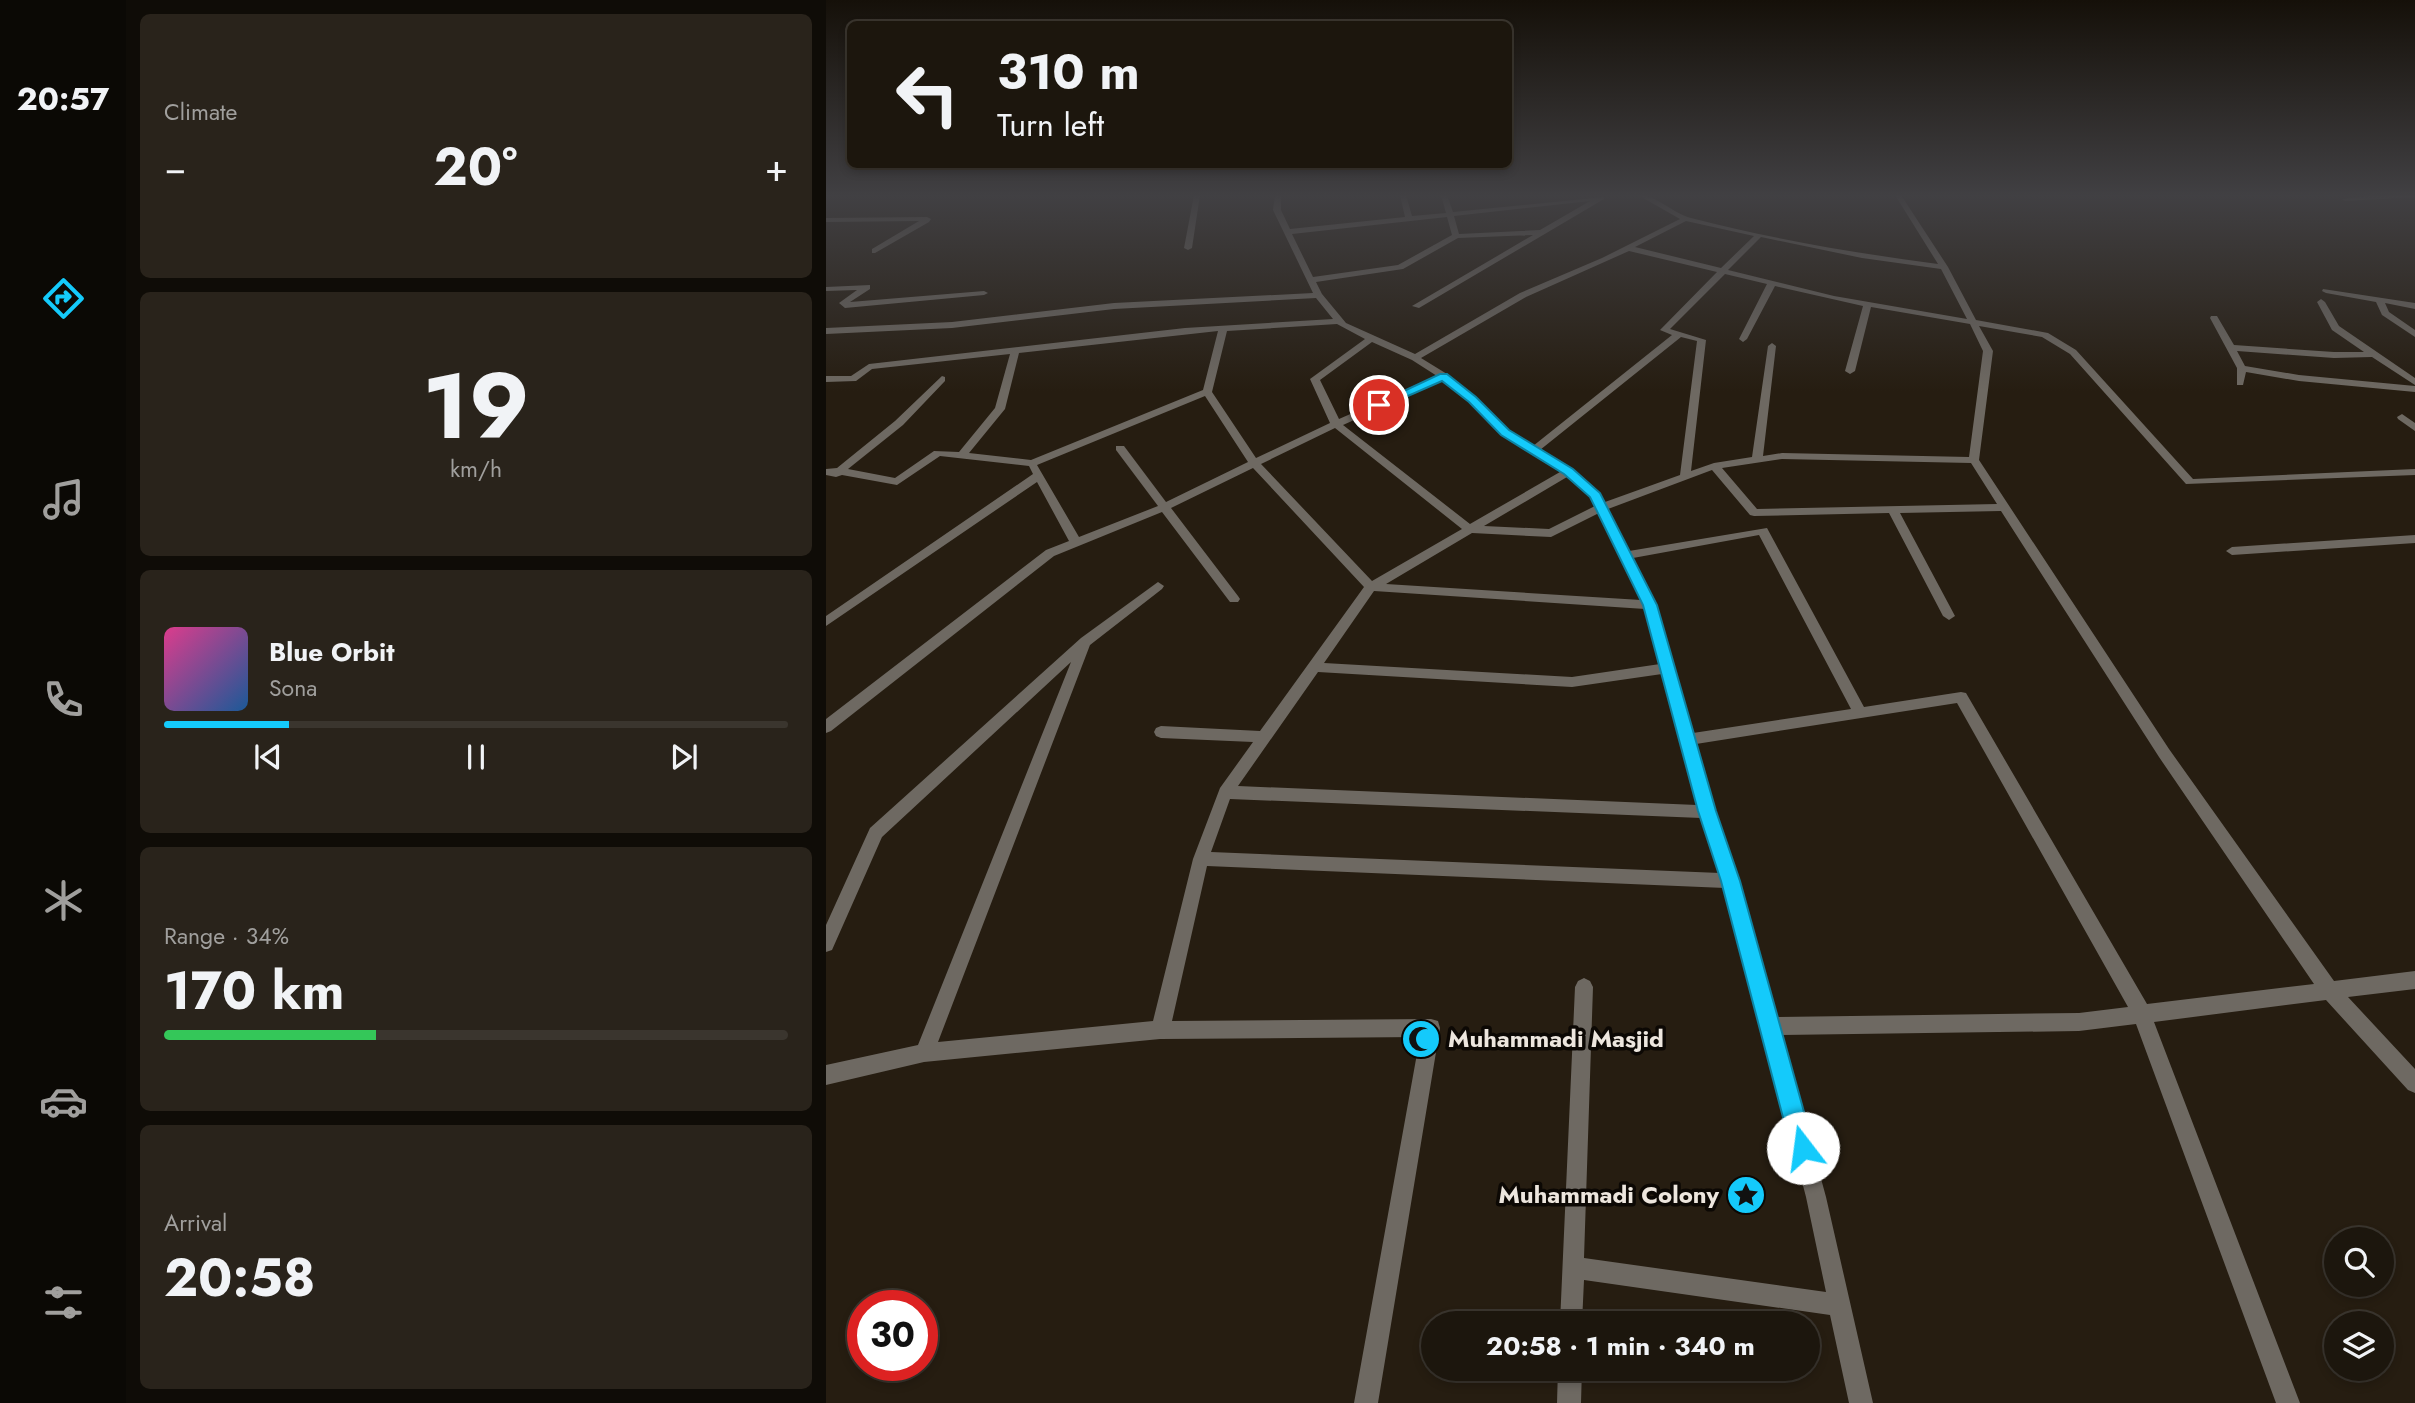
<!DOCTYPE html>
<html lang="en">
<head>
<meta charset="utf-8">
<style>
  :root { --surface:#1c160d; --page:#29231b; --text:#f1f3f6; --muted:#a09f9d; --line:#3a352e; --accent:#14cafb }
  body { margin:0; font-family:Jost,sans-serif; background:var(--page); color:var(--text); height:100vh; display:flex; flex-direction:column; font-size:26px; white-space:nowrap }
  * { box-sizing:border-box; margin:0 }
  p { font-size:23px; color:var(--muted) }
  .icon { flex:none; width:38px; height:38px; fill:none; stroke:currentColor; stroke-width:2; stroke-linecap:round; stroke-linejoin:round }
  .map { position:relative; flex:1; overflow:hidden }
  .drawer { display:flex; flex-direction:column; gap:14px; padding:14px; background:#0f0c07; width:700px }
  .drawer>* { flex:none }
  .top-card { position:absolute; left:21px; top:21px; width:665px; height:147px; border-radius:10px; box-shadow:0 4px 10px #0003,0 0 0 2px var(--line); background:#1c160d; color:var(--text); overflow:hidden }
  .tools { position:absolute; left:1498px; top:1227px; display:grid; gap:14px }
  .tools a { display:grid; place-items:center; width:70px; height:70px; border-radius:50%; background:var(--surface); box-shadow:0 4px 10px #0003,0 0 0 2px var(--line); font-size:35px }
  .speed { position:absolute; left:21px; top:1290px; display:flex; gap:14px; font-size:35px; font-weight:700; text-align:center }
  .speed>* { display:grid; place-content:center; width:91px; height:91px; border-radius:50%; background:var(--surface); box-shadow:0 4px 10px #0003,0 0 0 2px var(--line); line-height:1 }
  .speed .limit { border:10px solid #d22; background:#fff; color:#111 }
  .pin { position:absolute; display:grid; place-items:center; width:60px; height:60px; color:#fff; margin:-30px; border:4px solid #fff; border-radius:50%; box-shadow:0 2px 7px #0007 }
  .me { position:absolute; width:77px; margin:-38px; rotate:345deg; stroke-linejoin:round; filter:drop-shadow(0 0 5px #0008) }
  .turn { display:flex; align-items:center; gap:24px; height:147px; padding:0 35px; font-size:32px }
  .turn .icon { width:91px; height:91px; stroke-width:2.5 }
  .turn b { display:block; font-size:49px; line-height:60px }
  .big { font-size:52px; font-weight:700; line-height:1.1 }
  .drawer .card { flex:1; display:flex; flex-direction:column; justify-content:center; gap:10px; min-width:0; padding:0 24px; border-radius:10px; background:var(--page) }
  .drawer .dial { align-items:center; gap:0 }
  .dial b { font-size:91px; line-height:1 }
  .song { display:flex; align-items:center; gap:21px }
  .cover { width:84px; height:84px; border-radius:10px; background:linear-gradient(135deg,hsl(330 70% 55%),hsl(210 70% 35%)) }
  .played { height:7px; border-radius:4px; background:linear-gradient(90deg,var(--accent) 20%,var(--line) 20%) }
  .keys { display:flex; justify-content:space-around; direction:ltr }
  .heat { display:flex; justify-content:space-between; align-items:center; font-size:38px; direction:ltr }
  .charge { height:10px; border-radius:5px; background:linear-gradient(90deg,#34c759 34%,var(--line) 0) }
  .trip { position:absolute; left:595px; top:1311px; width:399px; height:70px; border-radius:35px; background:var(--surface); box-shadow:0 4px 10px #0003,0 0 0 2px var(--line); font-weight:700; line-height:70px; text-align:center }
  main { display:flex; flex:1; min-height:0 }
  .tab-bar { display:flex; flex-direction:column; width:126px; justify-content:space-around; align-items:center; background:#0b0905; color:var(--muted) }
  .tab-bar .icon { width:49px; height:49px }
  .tab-bar .on { color:var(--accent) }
  .tab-bar b { font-size:32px; color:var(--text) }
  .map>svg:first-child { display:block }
</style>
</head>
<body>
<main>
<nav class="tab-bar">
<b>20:57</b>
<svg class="icon on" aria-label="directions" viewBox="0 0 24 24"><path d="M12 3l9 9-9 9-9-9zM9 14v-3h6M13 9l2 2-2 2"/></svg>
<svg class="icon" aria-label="music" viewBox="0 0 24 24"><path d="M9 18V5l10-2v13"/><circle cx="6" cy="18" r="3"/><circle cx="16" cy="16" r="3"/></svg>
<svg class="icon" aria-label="phone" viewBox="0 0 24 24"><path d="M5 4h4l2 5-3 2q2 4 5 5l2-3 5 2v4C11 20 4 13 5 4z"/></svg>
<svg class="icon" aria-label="climate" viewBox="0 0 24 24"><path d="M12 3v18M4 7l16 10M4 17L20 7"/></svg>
<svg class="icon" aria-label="car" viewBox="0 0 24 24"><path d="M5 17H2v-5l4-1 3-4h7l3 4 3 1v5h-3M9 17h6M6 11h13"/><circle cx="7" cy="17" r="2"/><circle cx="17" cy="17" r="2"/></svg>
<svg class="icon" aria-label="filters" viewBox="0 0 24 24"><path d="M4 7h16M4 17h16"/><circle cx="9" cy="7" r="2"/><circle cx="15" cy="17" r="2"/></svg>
</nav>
<section class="drawer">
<div class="card"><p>Climate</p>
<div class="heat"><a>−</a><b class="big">20°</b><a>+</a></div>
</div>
<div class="card dial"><b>19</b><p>km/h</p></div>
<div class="card">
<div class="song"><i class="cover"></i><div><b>Blue Orbit</b><p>Sona</p></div></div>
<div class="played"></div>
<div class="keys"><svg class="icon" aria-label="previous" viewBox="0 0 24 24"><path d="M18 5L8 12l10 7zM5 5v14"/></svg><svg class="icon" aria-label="pause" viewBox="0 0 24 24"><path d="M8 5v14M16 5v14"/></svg><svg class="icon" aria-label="next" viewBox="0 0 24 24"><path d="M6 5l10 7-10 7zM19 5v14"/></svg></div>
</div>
<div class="card"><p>Range · 34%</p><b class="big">170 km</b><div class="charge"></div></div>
<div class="card"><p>Arrival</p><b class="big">20:58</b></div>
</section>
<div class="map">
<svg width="1589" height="1403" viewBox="0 0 1589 1403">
  <rect width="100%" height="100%" fill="#261d11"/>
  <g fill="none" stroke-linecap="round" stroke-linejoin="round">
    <path fill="#6e6962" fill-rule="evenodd" d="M368 195H374L366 248 362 250 358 248Z
      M449 195H455V210L464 229 579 217 574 195H580L586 216 620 213 615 195H621L627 212 778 197V199L593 308 586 306 707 235 632 238 577 269 490 282 496 294 520 323 589 354 694 293 776 258 854 219 812 195C831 195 846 213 865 218 946 239 1029 253 1112 264L1069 195H1075L1122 267 1150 320 1222 333 1250 350 1367 479 1589 469V475L1360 484 1244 354 1216 337 1153 326 1167 351 1153 460 1343 749 1508 981 1589 971V989L1522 997 1589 1069V1093L1582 1090 1500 1000 1328 1022 1474 1403H1450L1310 1024 1253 1031 956 1035 1000 1197 1047 1403H1023L1004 1315 758 1280 756 1323H734L749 987 752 981 758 978 764 981 767 987 758 1258 1000 1292 980 1197 899 888 381 866 346 1021 605 1019 612 1021 614 1028 552 1403H528L594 1037 334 1039 98 1062 0 1085V1065L92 1045 245 662 56 837 6 950 0 952V925L44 828 255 638 332 582 338 586 336 589 264 645 112 1042 327 1021 367 859 394 788 427 742 335 738 330 736 328 732 330 728 335 726 434 731 538 587 427 468 345 508 412 596 414 599 412 602H404L336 512 228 556 5 731 0 733V719L220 550 243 541 211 482 0 626V616L207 474 203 466 114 456 71 485 16 475 10 477 0 475V469L11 468 69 421 116 376 119 377V381L77 425 22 469 69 478 108 451 133 452 169 408 184 354 46 369 30 381 0 382V376H25L43 364 359 328 507 319 490 298 288 309 126 328 0 334V328L126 322 288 303 487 293 447 210ZM764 201 714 230 633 234 628 216ZM621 217 626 235 572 265 487 277 466 234ZM860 221 928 236 895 268 809 247ZM935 237 1036 258 1115 269 1141 319 1008 296 902 270ZM803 251 891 272 834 330 846 335 707 446 683 431 649 397 621 374 595 358 700 297ZM899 274 941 284 913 339 917 342 921 339 949 286 1037 306 1019 371 1024 374 1029 371 1045 307 1144 324 1157 351 1143 457 956 453 937 456 950 346 946 343 942 346 926 457 888 463 865 471 880 340 844 329ZM511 324 539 339 484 379 504 423 430 458 386 392 401 331ZM392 331 377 390 205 460 143 453 179 409 193 353ZM855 337 871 341 854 475 779 502C767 479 736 464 714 450ZM546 342 586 360 611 376 513 419 494 380ZM617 380 643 401 675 435 734 472 644 524 517 425ZM379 396 422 462 340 502 298 446H290V450L332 506 253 537 211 465ZM509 428 636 529 546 581 435 464ZM956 459 1145 463 1171 504 931 509 896 468ZM886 470 924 515 928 516 1063 513 1117 616 1123 620 1129 616 1074 513 1175 511 1333 757 1488 984 1321 1004 1140 693 1135 692 1038 707 941 528 803 551 782 509ZM741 477 765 498 769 506 723 529 658 526ZM773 513 815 600 560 584 646 533 725 537ZM933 535 1025 709 867 733 830 605 807 558ZM548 591 819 609 834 664 746 677 498 663ZM492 672 746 687 836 674 871 805 412 786ZM1131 703 1302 1007 1253 1013 951 1017 913 881 889 812 870 744ZM404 799 875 818 894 873 385 852Z
      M1553 195H1589V197L1519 201 1516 199Z
      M101 217 105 219 103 222 49 253H46V249L93 221 0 222V218Z
      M44 285V289L24 302 158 291 162 293 158 295 19 308 13 303 31 290 0 291V287Z
      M1497 289 1589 303V309L1559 303 1563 312 1589 330V337L1556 315 1550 302 1500 293 1496 291Z
      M1495 299 1499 302 1513 326 1589 378V385L1546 357 1508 358 1411 351 1419 366 1473 375 1589 386V392L1473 381 1420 372 1417 385H1411V368L1384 318 1385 316H1391L1408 345 1508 352H1538L1506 330 1491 302Z
      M1576 414 1589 423V431L1572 419 1571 417Z
      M1589 535V543L1406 555 1400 551 1406 547Z
      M732 1368H756L755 1403H731Z"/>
  </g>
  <linearGradient id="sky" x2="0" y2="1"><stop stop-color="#151009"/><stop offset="0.5" stop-color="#414043"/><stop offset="1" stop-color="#414043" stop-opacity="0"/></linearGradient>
  <rect width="1589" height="391" fill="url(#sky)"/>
  <path fill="#14cafb" stroke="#0d83a3" stroke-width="2" d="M614 374H621L650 397 683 430 747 469 774 493 831 605 890 811 914 881 988 1148 985 1156 977 1160 969 1156 965 1148 895 881 872 811 817 605 764 497 738 474 675 435 643 402 616 381 557 407 548 405Z"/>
  <defs>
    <symbol id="mosque-disc" viewBox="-11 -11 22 22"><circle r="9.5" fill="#14cafb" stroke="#0c0804"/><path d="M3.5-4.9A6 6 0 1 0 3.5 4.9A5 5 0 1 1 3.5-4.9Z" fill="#111"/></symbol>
    <symbol id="sight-disc" viewBox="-11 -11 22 22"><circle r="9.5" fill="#14cafb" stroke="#0c0804"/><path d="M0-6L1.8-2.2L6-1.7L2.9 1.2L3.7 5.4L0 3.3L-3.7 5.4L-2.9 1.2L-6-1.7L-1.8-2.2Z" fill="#111"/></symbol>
  </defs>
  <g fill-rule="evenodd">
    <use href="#mosque-disc" x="573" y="1017" width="44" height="44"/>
    <use href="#sight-disc" x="898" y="1173" width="44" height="44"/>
  </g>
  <g text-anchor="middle" stroke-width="7" stroke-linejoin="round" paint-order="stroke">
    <g font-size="24" font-weight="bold" fill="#ede6de" stroke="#0c0804" text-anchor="start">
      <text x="622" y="1047">Muhammadi Masjid</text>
      <text x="893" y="1203" text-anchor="end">Muhammadi Colony</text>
    </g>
  </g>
</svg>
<div class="tools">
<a><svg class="icon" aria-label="search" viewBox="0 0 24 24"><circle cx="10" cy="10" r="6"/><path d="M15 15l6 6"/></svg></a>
<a><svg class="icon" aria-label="layers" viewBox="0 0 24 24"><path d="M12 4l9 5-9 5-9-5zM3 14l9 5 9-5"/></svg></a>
</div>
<div class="speed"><div class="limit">30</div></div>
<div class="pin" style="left:553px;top:405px;background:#d93025"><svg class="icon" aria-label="arrive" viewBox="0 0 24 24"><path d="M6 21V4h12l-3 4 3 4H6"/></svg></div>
<svg class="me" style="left:977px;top:1148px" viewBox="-20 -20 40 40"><circle r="19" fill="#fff"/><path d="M0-13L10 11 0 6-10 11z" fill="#14cafb"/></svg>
<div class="trip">20:58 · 1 min · 340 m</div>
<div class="top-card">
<div class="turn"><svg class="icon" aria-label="left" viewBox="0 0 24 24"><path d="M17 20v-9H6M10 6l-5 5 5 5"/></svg><div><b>310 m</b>Turn left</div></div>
</div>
</div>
</main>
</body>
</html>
